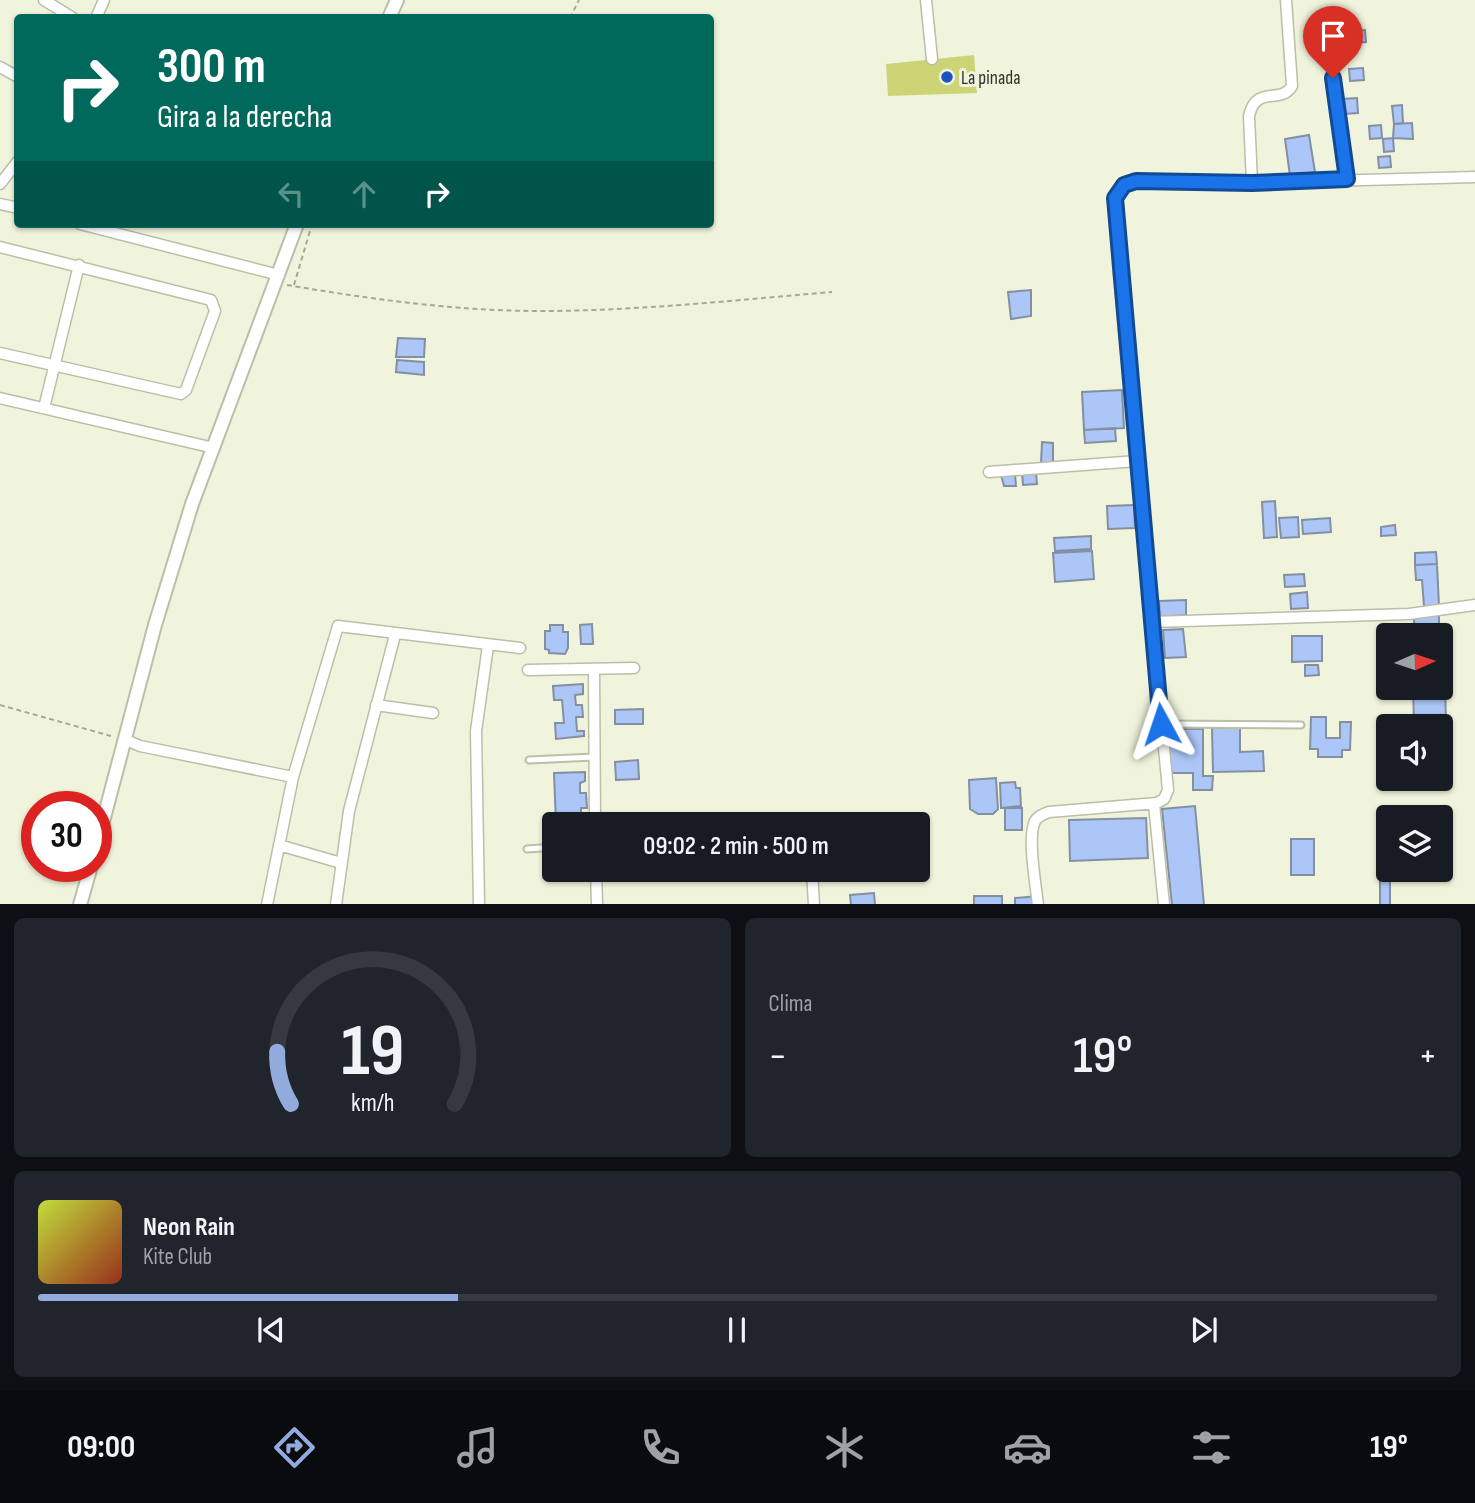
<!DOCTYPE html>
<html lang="es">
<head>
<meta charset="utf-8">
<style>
  :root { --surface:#171b24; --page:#20242c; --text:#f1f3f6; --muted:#9ea1a6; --line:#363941; --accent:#92abdd }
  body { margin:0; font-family:"Sofia Sans Condensed",sans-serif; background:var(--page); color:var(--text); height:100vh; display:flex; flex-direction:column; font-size:26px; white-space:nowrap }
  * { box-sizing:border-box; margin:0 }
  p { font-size:23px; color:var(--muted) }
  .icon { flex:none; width:38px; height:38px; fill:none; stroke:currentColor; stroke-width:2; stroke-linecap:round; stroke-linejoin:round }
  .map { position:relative; height:904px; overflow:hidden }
  .details { display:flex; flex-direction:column; gap:14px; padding:14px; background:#0d0f14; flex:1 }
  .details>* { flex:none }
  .top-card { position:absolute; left:14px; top:14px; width:700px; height:214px; border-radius:7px; box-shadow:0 2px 5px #0004; background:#00695c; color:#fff; overflow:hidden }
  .needle { width:46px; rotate:87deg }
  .buttons { position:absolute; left:1376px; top:623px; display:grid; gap:14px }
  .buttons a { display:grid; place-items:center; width:77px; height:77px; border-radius:7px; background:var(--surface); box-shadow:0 2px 5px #0004; font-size:35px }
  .speed { position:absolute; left:21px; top:791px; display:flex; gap:14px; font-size:35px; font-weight:700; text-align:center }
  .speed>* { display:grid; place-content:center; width:91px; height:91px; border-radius:50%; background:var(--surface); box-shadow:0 2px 5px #0004; line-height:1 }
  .speed .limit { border:10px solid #d22; background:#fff; color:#111 }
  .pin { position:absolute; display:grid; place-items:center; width:60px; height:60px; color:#fff; margin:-72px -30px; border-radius:50% 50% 50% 0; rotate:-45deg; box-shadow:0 0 7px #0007 }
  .pin .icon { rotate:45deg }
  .me { position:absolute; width:77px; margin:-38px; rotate:355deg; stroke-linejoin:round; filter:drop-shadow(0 0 5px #0008) }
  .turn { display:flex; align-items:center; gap:24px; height:147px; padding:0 28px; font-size:32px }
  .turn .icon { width:91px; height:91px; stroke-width:2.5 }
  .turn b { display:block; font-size:49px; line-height:60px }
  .lanes { display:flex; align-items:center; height:66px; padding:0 28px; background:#0003; justify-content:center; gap:35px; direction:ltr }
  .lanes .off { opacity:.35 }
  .big { font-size:52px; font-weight:600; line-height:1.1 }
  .details .widget { flex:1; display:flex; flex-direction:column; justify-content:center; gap:10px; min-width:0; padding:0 24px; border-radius:10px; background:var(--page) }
  .details .dial { align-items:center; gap:0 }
  .dial svg { height:182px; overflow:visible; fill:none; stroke:var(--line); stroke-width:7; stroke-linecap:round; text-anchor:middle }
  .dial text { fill:var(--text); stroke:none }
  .song { display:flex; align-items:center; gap:21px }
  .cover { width:84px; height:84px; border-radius:10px; background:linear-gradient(135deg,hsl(70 70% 55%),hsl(10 70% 35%)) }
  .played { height:7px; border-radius:4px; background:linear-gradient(90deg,var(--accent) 30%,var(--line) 30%) }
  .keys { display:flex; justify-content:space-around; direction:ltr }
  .heat { display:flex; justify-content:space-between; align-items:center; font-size:38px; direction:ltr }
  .details .tiles { flex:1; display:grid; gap:14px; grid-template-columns:1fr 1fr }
  .widget:last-child { grid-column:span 2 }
  .trip { position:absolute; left:542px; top:812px; width:388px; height:70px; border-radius:7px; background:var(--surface); box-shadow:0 2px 5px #0004; font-weight:600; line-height:70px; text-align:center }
  .tabs { display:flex; height:112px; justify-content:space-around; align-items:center; background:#090b0e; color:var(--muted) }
  .tabs .icon { width:49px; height:49px }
  .tabs .on { color:var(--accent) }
  .tabs b { font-size:32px; color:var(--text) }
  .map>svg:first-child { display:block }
</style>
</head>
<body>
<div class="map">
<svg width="1475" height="905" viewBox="0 0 1475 905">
  <rect width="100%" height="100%" fill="#f1f4dc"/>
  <path fill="#cdd476" d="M974 55 977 93 888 96 886 64Z"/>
  <path fill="#acc6f7" stroke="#848fa2" stroke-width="2" d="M1365 30 1366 42 1330 45V33Z
    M1363 68 1364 80 1350 81 1349 69Z
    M1357 98 1358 113 1344 114 1342 99Z
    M1402 105 1403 123 1394 124 1392 106Z
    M1412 123 1413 139 1393 138 1394 124Z
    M1381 125 1382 138 1370 139 1369 126Z
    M1309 135 1315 172 1290 176 1285 139Z
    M1393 138 1394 151 1384 152 1383 139Z
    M1390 156 1391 167 1379 168 1378 157Z
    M1031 290V316L1011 319 1008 292Z
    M398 338 425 339 424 357H396Z
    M397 360 424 362V375L396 372Z
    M1122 390 1124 428 1084 430 1082 392Z
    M1115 428 1116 441 1085 443 1084 430Z
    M1042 442 1053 443V463H1041Z
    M1036 472 1037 484 1023 485 1022 473Z
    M1015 474 1016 486H1004L1001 475Z
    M1275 501 1277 537 1264 538 1262 502Z
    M1134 505 1135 528 1108 529 1107 506Z
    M1298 517 1299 537 1281 538 1279 518Z
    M1330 518 1331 532 1303 534 1302 520Z
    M1395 525 1396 535 1381 536V527Z
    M1091 536V549L1055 551 1054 538Z
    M1092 551 1094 579 1055 582 1053 553Z
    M1436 552 1437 564 1415 565V553Z
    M1437 564 1439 606H1424L1422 580H1416L1415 565Z
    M1304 574 1305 586 1285 587 1284 575Z
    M1307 592 1308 608 1291 609 1290 594Z
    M1186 600V615L1160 617 1159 601Z
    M1414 613 1439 614V629L1414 628Z
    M592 624 593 644H581L580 625Z
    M550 625H563V632H568V648L565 654 549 653V650L545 649V631H550Z
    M1183 629 1186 657 1165 658 1163 630Z
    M1292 636H1322V661L1292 662Z
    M1305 665H1318L1319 675 1305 676Z
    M583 684V694L575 695 576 705H582L583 717H576L577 731H584V736L556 739 555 723H564L562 700H554L553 686Z
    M1445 687 1446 722 1414 723 1413 688Z
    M643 709V724H615V710Z
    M1311 717H1326V738H1340V722H1351L1350 750H1342V757H1318V749H1310Z
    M1240 727V752L1263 751 1264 771 1213 772 1212 728Z
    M1168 729H1203V776H1213L1212 790H1193V773H1168Z
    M638 760 639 779 616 780 615 762Z
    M585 772V781L580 783V793H586L587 808H581V817H587V824H556L554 773Z
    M996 778 998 809 993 814H978L970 809 969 780Z
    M1015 782 1016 788H1020L1021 806 1001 808 1000 783Z
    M1195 806 1204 905H1172L1162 809Z
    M1005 808H1022V830H1005Z
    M1146 818 1148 858 1070 861 1069 820Z
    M1291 839H1314V875H1291Z
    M619 870H644V881H619Z
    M1380 878H1390V905H1380Z
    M874 893 875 905H851L850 895Z
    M974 896H1002V905H974Z
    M1038 896 1039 905H1015V898Z"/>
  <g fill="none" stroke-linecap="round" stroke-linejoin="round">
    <defs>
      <path id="service" d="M1161 724 1301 725
        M529 760 594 757
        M527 849 555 847"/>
      <path id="minor" d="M44 0 73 18
        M926 0 932 59
        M96 18 104 0
        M1330 52 1347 179
        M0 67 18 77
        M1252 183 1249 116C1256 84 1281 105 1292 86L1286 0
        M0 184 18 161
        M0 204 18 208
        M80 224 279 275
        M0 247 211 300 215 311 186 390 181 394 0 353
        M0 398 214 448
        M44 408 79 265
        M989 472 1137 461
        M1152 622 1409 614 1475 605
        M594 669 595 824
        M528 670 634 668
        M376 705 433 713
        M126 740 140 746 293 777
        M1154 804 1164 905
        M279 845 341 863
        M596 870 597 905
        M812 870 814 905
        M267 905 293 777 338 626 520 648
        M336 905 349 811 395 635
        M479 905 476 731 488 646
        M1038 905C1036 886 1027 837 1035 821 1038 816 1043 814 1049 812L1157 803 1164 799 1168 790 1119 275 1114 203C1116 191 1124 184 1136 181L1252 183 1475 177"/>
      <path id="tertiary" d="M389 18 397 0
        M96 848 155 625 192 504 297 224
        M80 905 91 866"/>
    </defs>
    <use href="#service" stroke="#bcbea8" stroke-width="9"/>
    <use href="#minor" stroke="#bcbea8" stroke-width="13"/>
    <use href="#tertiary" stroke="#bcbea8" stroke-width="16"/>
    <path stroke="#a6a996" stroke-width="2" stroke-dasharray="5 3.5" stroke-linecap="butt" d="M570 18 579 0
      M287 285C370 299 455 311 540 311 638 311 735 300 832 292
      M294 285 312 224
      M0 705 111 736"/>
    <use href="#service" stroke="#fff" stroke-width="5"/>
    <use href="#minor" stroke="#fff" stroke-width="10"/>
    <use href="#tertiary" stroke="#fff" stroke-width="12"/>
  </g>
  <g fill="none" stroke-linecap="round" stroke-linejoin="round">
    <defs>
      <path id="route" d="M1161 724 1115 198 1124 185 1136 181 1252 183 1347 179 1333 78"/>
    </defs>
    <use href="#route" stroke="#114b97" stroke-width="18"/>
    <use href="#route" stroke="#1a73e8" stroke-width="12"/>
  </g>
  <circle fill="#1d53bf" stroke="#f1f4dc" stroke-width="2.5" cx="947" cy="77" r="7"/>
  <g text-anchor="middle" stroke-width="6" stroke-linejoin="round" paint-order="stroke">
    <g font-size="19" fill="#313229" stroke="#f1f4dc" text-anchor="start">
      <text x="961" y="84">La pinada</text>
    </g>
  </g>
</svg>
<div class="buttons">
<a><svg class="needle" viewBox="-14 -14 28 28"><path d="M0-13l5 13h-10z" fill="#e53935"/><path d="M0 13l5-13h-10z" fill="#9ea1a6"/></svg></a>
<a><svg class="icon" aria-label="sound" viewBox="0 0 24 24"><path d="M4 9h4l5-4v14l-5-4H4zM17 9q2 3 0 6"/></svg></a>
<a><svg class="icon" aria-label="layers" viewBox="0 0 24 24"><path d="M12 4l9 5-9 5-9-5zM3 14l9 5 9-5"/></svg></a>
</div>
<div class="speed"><div class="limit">30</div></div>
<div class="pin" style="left:1333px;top:78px;background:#d93025"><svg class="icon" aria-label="arrive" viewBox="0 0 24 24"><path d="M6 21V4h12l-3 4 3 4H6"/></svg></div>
<svg class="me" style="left:1161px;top:724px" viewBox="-20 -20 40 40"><path d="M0-17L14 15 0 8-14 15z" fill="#1a73e8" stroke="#fff" stroke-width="4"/></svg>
<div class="trip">09:02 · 2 min · 500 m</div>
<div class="top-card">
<div class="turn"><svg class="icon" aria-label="right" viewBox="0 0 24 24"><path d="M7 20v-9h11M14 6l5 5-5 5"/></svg><div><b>300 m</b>Gira a la derecha</div></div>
<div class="lanes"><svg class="icon off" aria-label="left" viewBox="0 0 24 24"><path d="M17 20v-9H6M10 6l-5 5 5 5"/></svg><svg class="icon off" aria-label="ahead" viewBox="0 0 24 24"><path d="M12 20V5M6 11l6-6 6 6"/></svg><svg class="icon" aria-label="right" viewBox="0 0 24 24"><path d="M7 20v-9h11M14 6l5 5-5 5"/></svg></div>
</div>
</div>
<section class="details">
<div class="tiles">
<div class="widget dial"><svg viewBox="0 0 100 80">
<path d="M14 69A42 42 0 1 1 86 69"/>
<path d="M14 69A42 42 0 0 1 8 46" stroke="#92abdd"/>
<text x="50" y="56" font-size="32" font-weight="700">19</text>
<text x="50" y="72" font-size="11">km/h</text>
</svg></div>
<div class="widget"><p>Clima</p>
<div class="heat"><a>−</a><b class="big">19°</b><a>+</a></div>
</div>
<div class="widget">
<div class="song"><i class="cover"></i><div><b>Neon Rain</b><p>Kite Club</p></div></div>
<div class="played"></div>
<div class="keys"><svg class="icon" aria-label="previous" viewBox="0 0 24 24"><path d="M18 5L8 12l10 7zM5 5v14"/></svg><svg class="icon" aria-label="pause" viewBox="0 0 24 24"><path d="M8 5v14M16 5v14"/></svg><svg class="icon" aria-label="next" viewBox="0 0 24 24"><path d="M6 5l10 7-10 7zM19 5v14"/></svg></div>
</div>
</div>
</section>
<nav class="tabs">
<b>09:00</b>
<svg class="icon on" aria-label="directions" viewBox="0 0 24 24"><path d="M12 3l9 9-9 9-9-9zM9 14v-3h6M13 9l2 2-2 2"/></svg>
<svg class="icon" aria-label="music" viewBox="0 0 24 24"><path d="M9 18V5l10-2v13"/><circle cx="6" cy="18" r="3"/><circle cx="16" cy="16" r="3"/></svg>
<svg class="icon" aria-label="phone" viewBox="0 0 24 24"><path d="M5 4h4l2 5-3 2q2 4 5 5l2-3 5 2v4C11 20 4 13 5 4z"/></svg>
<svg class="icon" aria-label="climate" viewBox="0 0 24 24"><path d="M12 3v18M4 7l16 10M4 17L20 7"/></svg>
<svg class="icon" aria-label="car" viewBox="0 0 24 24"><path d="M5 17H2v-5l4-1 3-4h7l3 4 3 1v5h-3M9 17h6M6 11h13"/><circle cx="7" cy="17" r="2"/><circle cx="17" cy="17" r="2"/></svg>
<svg class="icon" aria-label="filters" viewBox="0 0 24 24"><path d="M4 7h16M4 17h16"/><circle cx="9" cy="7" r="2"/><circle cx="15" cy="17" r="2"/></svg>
<b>19°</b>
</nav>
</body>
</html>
